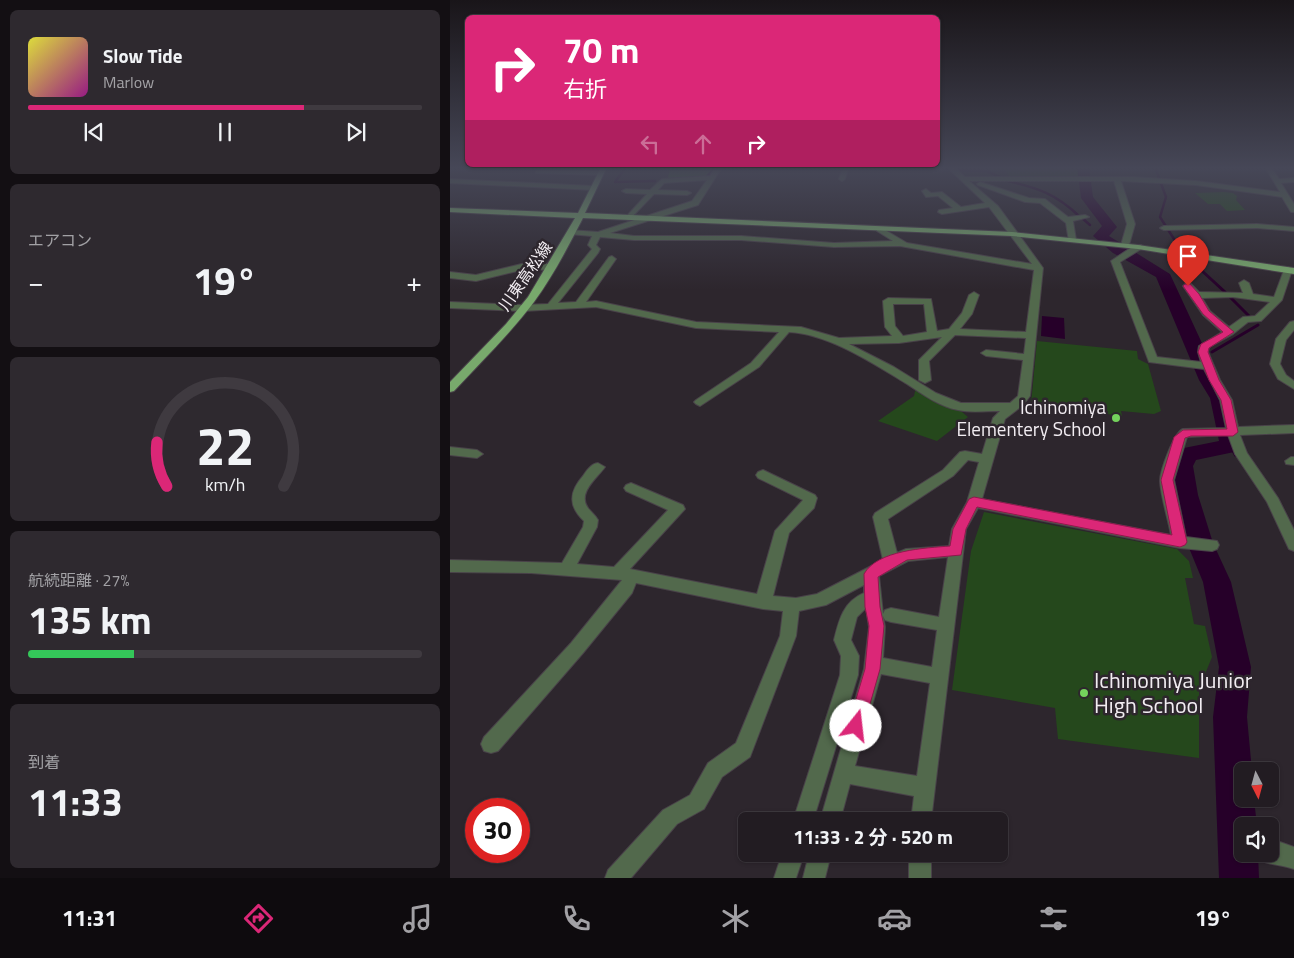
<!DOCTYPE html>
<html lang="ja">
<head>
<meta charset="utf-8">
<style>
  :root { --surface:#221c22; --page:#2e292f; --text:#f1f3f6; --muted:#a2a1a5; --line:#3f3a40; --accent:#db2777 }
  body { margin:0; font-family:"Titillium Web","Noto Sans JP",sans-serif; background:var(--page); color:var(--text); height:100vh; display:flex; flex-direction:column; font-size:19px; white-space:nowrap }
  * { box-sizing:border-box; margin:0 }
  p { font-size:16px; color:var(--muted) }
  .icon { flex:none; width:28px; height:28px; fill:none; stroke:currentColor; stroke-width:2; stroke-linecap:round; stroke-linejoin:round }
  .map { position:relative; flex:1; overflow:hidden }
  .sheet { display:flex; flex-direction:column; gap:10px; padding:10px; background:#130f13; width:450px }
  .sheet>* { flex:none }
  .guide { position:absolute; left:15px; top:15px; width:475px; height:152px; border-radius:8px; box-shadow:0 1px 4px #0004,0 0 0 1px var(--line); background:#db2777; color:#fff; overflow:hidden }
  .needle { width:32px; rotate:174deg }
  .fabs { position:absolute; left:784px; top:762px; display:grid; gap:10px }
  .fabs a { display:grid; place-items:center; width:45px; height:45px; border-radius:8px; background:var(--surface); box-shadow:0 1px 4px #0004,0 0 0 1px var(--line); font-size:25px }
  .speed { position:absolute; left:15px; top:798px; display:flex; gap:10px; font-size:25px; font-weight:700; text-align:center }
  .speed>* { display:grid; place-content:center; width:65px; height:65px; border-radius:50%; background:var(--surface); box-shadow:0 1px 4px #0004,0 0 0 1px var(--line); line-height:1 }
  .speed .limit { border:8px solid #d22; background:#fff; color:#111 }
  .pin { position:absolute; display:grid; place-items:center; width:42px; height:42px; color:#fff; margin:-51px -21px; border-radius:50% 50% 50% 0; rotate:-45deg; box-shadow:0 0 5px #0007 }
  .pin .icon { rotate:45deg }
  .me { position:absolute; width:55px; margin:-28px; rotate:16deg; stroke-linejoin:round; filter:drop-shadow(0 0 4px #0008) }
  .turn { display:flex; align-items:center; gap:18px; height:105px; padding:0 15px; font-size:22px }
  .turn .icon { width:65px; height:65px; stroke-width:2.5 }
  .turn b { display:block; font-size:35px; line-height:42px }
  .lanes { display:flex; align-items:center; height:48px; padding:0 15px; background:#0003; justify-content:center; gap:25px; direction:ltr }
  .lanes .off { opacity:.35 }
  .big { font-size:38px; font-weight:700; line-height:1.1 }
  .sheet .widget { flex:1; display:flex; flex-direction:column; justify-content:center; gap:8px; min-width:0; padding:0 18px; border-radius:8px; background:var(--page) }
  .sheet .dial { align-items:center; gap:0 }
  .dial svg { height:130px; overflow:visible; fill:none; stroke:var(--line); stroke-width:7; stroke-linecap:round; text-anchor:middle }
  .dial text { fill:var(--text); stroke:none }
  .song { display:flex; align-items:center; gap:15px }
  .cover { width:60px; height:60px; border-radius:8px; background:linear-gradient(135deg,hsl(60 70% 55%),hsl(310 70% 35%)) }
  .played { height:5px; border-radius:2px; background:linear-gradient(90deg,var(--accent) 70%,var(--line) 70%) }
  .keys { display:flex; justify-content:space-around; direction:ltr }
  .heat { display:flex; justify-content:space-between; align-items:center; font-size:28px; direction:ltr }
  .charge { height:8px; border-radius:4px; background:linear-gradient(90deg,#34c759 27%,var(--line) 0) }
  .trip { position:absolute; left:288px; top:812px; width:270px; height:50px; border-radius:8px; background:var(--surface); box-shadow:0 1px 4px #0004,0 0 0 1px var(--line); font-weight:700; line-height:50px; text-align:center }
  .menu { display:flex; height:80px; justify-content:space-around; align-items:center; background:#0e0b0e; color:var(--muted) }
  .menu .icon { width:35px; height:35px }
  .menu .selected { color:var(--accent) }
  .menu b { font-size:22px; color:var(--text) }
  main { display:flex; flex:1; min-height:0 }
  .map>svg:first-child { display:block }
</style>
</head>
<body>
<main>
<section class="sheet">
<div class="widget">
<div class="song"><i class="cover"></i><div><b>Slow Tide</b><p>Marlow</p></div></div>
<div class="played"></div>
<div class="keys"><svg class="icon" aria-label="previous" viewBox="0 0 24 24"><path d="M18 5L8 12l10 7zM5 5v14"/></svg><svg class="icon" aria-label="pause" viewBox="0 0 24 24"><path d="M8 5v14M16 5v14"/></svg><svg class="icon" aria-label="next" viewBox="0 0 24 24"><path d="M6 5l10 7-10 7zM19 5v14"/></svg></div>
</div>
<div class="widget"><p>エアコン</p>
<div class="heat"><a>−</a><b class="big">19°</b><a>+</a></div>
</div>
<div class="widget dial"><svg viewBox="0 0 100 80">
<path d="M14 69A42 42 0 1 1 86 69"/>
<path d="M14 69A42 42 0 0 1 8 42" stroke="#db2777"/>
<text x="50" y="56" font-size="32" font-weight="700">22</text>
<text x="50" y="72" font-size="11">km/h</text>
</svg></div>
<div class="widget"><p>航続距離 · 27%</p><b class="big">135 km</b><div class="charge"></div></div>
<div class="widget"><p>到着</p><b class="big">11:33</b></div>
</section>
<div class="map">
<svg width="844" height="878" viewBox="0 0 844 878">
  <rect width="100%" height="100%" fill="#2d262d"/>
  <path fill="#25481c" d="M507 167H621V169H629V178L561 179 555 170Z
    M774 192 783 193 787 196 786 200 795 210 777 211 770 204H758L745 193Z
    M587 341 687 351 688 359 698 364 711 411 704 414 671 411 672 416 581 404Z
    M466 387 512 412 518 417 487 441 428 421 464 396Z
    M534 512 727 549 739 561 743 578H735L744 624 755 626 762 657 749 689V758L608 739 605 708 502 690 521 551Z"/>
  <path fill="#2d651e" d="M220 167H265L256 176 220 178H218Z"/>
  <path fill="#260029" d="M592 316 614 318 615 339 591 336Z"/>
  <g fill="none" stroke-linecap="round" stroke-linejoin="round">
    <path stroke="#260029" stroke-width="2.5" d="M176 167 165 182 205 181
      M491 167 499 169
      M705 167 716 197 710 217 731 250
      M506 170 537 171 554 179
      M256 177 267 167
      M558 181C588 188 606 194 629 216
      M632 218 640 225"/>
    <path stroke="#260029" stroke-width="3" d="M730 248 731 250
      M738 258 775 292
      M779 296 799 316
      M762 352 808 325"/>
    <path stroke="#260029" stroke-width="4" d="M781 446 786 455"/>
    <path fill="#260029" fill-rule="evenodd" d="M627 167H639L643 197 667 227 659 236 720 274 769 380 780 398 792 446 789 451 746 460 743 466 748 495 763 543 781 582 801 667 797 717 802 771H792V799H804L807 826H792V854H808L809 878H769L763 717 769 667 753 582 737 543 724 495 719 466 729 449 769 441 760 398 749 380 706 277 663 253 643 236 652 226 631 198Z"/>
    <defs>
      <path id="minor" d="M266 167H272L248 205 160 233 184 236H291L384 243 443 241 427 231V227H430L457 243 582 264 539 207 492 214 488 212 489 210 503 208 488 196 476 197 472 191 476 189 481 193 492 192 511 207 535 203 497 167H504L515 177H683L746 181 830 192 815 167H821L829 179 844 178V182L831 183 844 204V212H841L832 197 746 185 671 181 685 224 679 245 675 247 671 245 677 224 664 181H519L548 206 593 268 580 396 573 405 555 419 532 499 721 535C718 518 711 498 710 481 710 471 724 432 733 429L776 428 770 400 754 369 699 362 661 261 685 245H691V249L670 262 707 357 751 362 748 352 749 346 772 332 753 315 733 286 735 284H741L749 292 793 293 789 283 794 280 799 283 803 294 824 297 834 270 838 267 842 270 832 300 811 321 798 322 783 334 759 347 758 352 770 380 782 400 788 427 844 425V433L790 435 797 453 828 498 844 530V551L839 549 817 502 785 454 778 435 737 437 724 480 736 537 767 541 769 545 767 549 762 551 730 548 528 508 516 529 481 821H461L464 796 400 784 390 821H370L414 669 419 627 416 608 407 617 401 640 409 656 408 675 363 821H343L390 675 391 656 384 640C389 620 393 602 414 593V585L376 605 349 611 346 636 300 757 272 777 254 809 227 824 181 878H155L158 870 213 810 240 795 258 763 286 743 330 636 333 611 313 609 186 583 182 593 133 653 48 751 41 753 34 751 31 744 34 737 121 643 172 580 81 573 0 572V560L112 563 133 527 134 521C118 506 119 492 133 476 137 470 141 464 148 463L155 467C147 478 127 493 138 508 141 512 145 515 148 520L147 527 127 564 164 567 218 510 176 491 174 488 176 485 181 483 233 505 235 509 180 569 307 594 325 531 353 500 308 478 306 475 308 472 313 470 365 495 367 498 364 508 339 533 323 596 346 598 367 594 433 560 423 517 425 513 493 470 510 452 515 451 532 454 543 418 550 411C536 411 521 413 508 410 490 407 472 394 457 384 424 364 379 334 339 332L309 367 250 406 246 404 244 402 246 400 301 363 329 332 246 328 146 307 73 311 0 308V302L73 305 98 304 142 249 138 245 142 236 119 234V230L148 232 242 201 257 180 214 183 208 190 237 191 241 193 237 195 204 194 179 220 175 218 197 194 176 193 172 191 176 189 200 190 212 179 260 176ZM150 237 184 240H291L384 247 450 246 584 270 576 332 510 329 522 314 529 295 524 292 519 295 512 313 499 329 487 331 481 299 438 298 433 301 435 327 442 336 389 338 351 327 246 322 146 301 136 302 166 259 162 256 159 257 126 302 108 303 148 253 150 249 146 245ZM783 297 820 302 805 316 793 317 779 327 760 311 752 298ZM443 304H474L477 332 453 336 445 326ZM505 335 576 338 574 354 536 350 531 353 536 356 573 360 568 396 560 403H511L486 393 444 367 399 344 449 343 492 337 469 360V380L475 383 481 380 479 361ZM518 460 529 462 517 502 502 529 499 546 456 549 447 553 438 519 503 476ZM498 557 489 617 441 608 435 610 433 614 429 576 458 561ZM433 616 435 620 441 622 487 630 482 667 433 658 435 627ZM431 674 480 683 467 776 405 766Z
        M393 167H399L395 179 392 181 389 179Z
        M88 170 151 171 154 173 151 175 86 173V171Z
        M0 179 144 186 147 188 144 190 0 183Z
        M530 182 579 198 595 199 618 217 635 215 639 217 623 221 626 240 619 242 616 223 590 203 575 202 528 185 527 184Z
        M807 224 844 227V231L807 228 714 230 710 228 714 226Z
        M76 263 101 264 105 267 101 270 76 269 26 281 0 278V272L26 275Z
        M844 321V330L836 340 830 364 836 375 844 381V389L828 379 820 364 826 339 840 322Z
        M0 447 27 450 33 454 27 458 0 455Z
        M841 457H844V465L836 464 835 461Z
        M827 841 844 847V869C833 865 822 865 812 861L810 854H820V842Z
        M332 854H354L346 878H324Z
        M359 854H381L375 878H353Z
        M459 854H481V878H459Z"/>
      <path id="major" d="M151 167H157L135 213 562 232 688 245 844 268V274L688 249 562 236 133 218C118 247 103 276 84 302 60 334 31 362 4 391L0 392V382L56 324 78 297 125 218 0 212V208L128 213Z"/>
    </defs>
    <use href="#minor" stroke="#494249" stroke-width="2"/>
    <use href="#major" stroke="#494249" stroke-width="2"/>
    <use href="#minor" fill="#52694c" fill-rule="evenodd"/>
    <use href="#major" fill="#78a96c" fill-rule="evenodd"/>
  </g>
  <linearGradient id="sky" x2="0" y2="1"><stop stop-color="#191519"/><stop offset="0.58" stop-color="#464757"/><stop offset="1" stop-color="#464757" stop-opacity="0"/></linearGradient>
  <rect width="844" height="290" fill="url(#sky)"/>
  <path fill="#db2777" stroke="#8e194d" d="M735 284H740L749 294 759 311 784 332 759 348 758 352 769 380 781 400 788 432 783 436H741L735 438 723 480 737 542 735 545 730 547 527 507 516 529 511 555 457 560 428 577 430 607 434 626 430 669 412 732 406 734 400 732 398 726 415 669 419 626 415 607 414 574C427 550 476 548 500 546L503 529 519 499 524 497 722 535 711 480 724 437 733 430 777 429 771 400 759 380 748 352 751 344 773 332 753 314 733 286Z"/>
  <g fill="#74d25c" stroke="#2d262d" stroke-width="2">
    <circle cx="666" cy="418" r="5"/>
    <circle cx="634" cy="693" r="5"/>
  </g>
  <g text-anchor="middle" stroke-width="5" stroke-linejoin="round" paint-order="stroke">
    <g font-size="16" fill="#f2edf2" stroke="#2d262d">
      <text transform="translate(75 276) rotate(-55)" y="6">川東高松線</text>
    </g>
    <g font-size="19" fill="#f2edf2" stroke="#2d262d" text-anchor="end">
      <text x="656" y="414">Ichinomiya<tspan x="656" dy="22">Elementery School</tspan></text>
    </g>
    <g font-size="22" fill="#f2edf2" stroke="#2d262d" text-anchor="start">
      <text x="644" y="688">Ichinomiya Junior<tspan x="644" dy="25">High School</tspan></text>
    </g>
  </g>
</svg>
<div class="fabs">
<a><svg class="needle" viewBox="-14 -14 28 28"><path d="M0-13l5 13h-10z" fill="#e53935"/><path d="M0 13l5-13h-10z" fill="#a2a1a5"/></svg></a>
<a><svg class="icon" aria-label="sound" viewBox="0 0 24 24"><path d="M4 9h4l5-4v14l-5-4H4zM17 9q2 3 0 6"/></svg></a>
</div>
<div class="speed"><div class="limit">30</div></div>
<div class="pin" style="left:738px;top:286px;background:#d93025"><svg class="icon" aria-label="arrive" viewBox="0 0 24 24"><path d="M6 21V4h12l-3 4 3 4H6"/></svg></div>
<svg class="me" style="left:406px;top:726px" viewBox="-20 -20 40 40"><circle r="19" fill="#fff"/><path d="M0-13L10 11 0 6-10 11z" fill="#db2777"/></svg>
<div class="trip">11:33 · 2 分 · 520 m</div>
<div class="guide">
<div class="turn"><svg class="icon" aria-label="right" viewBox="0 0 24 24"><path d="M7 20v-9h11M14 6l5 5-5 5"/></svg><div><b>70 m</b>右折</div></div>
<div class="lanes"><svg class="icon off" aria-label="left" viewBox="0 0 24 24"><path d="M17 20v-9H6M10 6l-5 5 5 5"/></svg><svg class="icon off" aria-label="ahead" viewBox="0 0 24 24"><path d="M12 20V5M6 11l6-6 6 6"/></svg><svg class="icon" aria-label="right" viewBox="0 0 24 24"><path d="M7 20v-9h11M14 6l5 5-5 5"/></svg></div>
</div>
</div>
</main>
<nav class="menu">
<b>11:31</b>
<svg class="icon selected" aria-label="directions" viewBox="0 0 24 24"><path d="M12 3l9 9-9 9-9-9zM9 14v-3h6M13 9l2 2-2 2"/></svg>
<svg class="icon" aria-label="music" viewBox="0 0 24 24"><path d="M9 18V5l10-2v13"/><circle cx="6" cy="18" r="3"/><circle cx="16" cy="16" r="3"/></svg>
<svg class="icon" aria-label="phone" viewBox="0 0 24 24"><path d="M5 4h4l2 5-3 2q2 4 5 5l2-3 5 2v4C11 20 4 13 5 4z"/></svg>
<svg class="icon" aria-label="climate" viewBox="0 0 24 24"><path d="M12 3v18M4 7l16 10M4 17L20 7"/></svg>
<svg class="icon" aria-label="car" viewBox="0 0 24 24"><path d="M5 17H2v-5l4-1 3-4h7l3 4 3 1v5h-3M9 17h6M6 11h13"/><circle cx="7" cy="17" r="2"/><circle cx="17" cy="17" r="2"/></svg>
<svg class="icon" aria-label="filters" viewBox="0 0 24 24"><path d="M4 7h16M4 17h16"/><circle cx="9" cy="7" r="2"/><circle cx="15" cy="17" r="2"/></svg>
<b>19°</b>
</nav>
</body>
</html>
